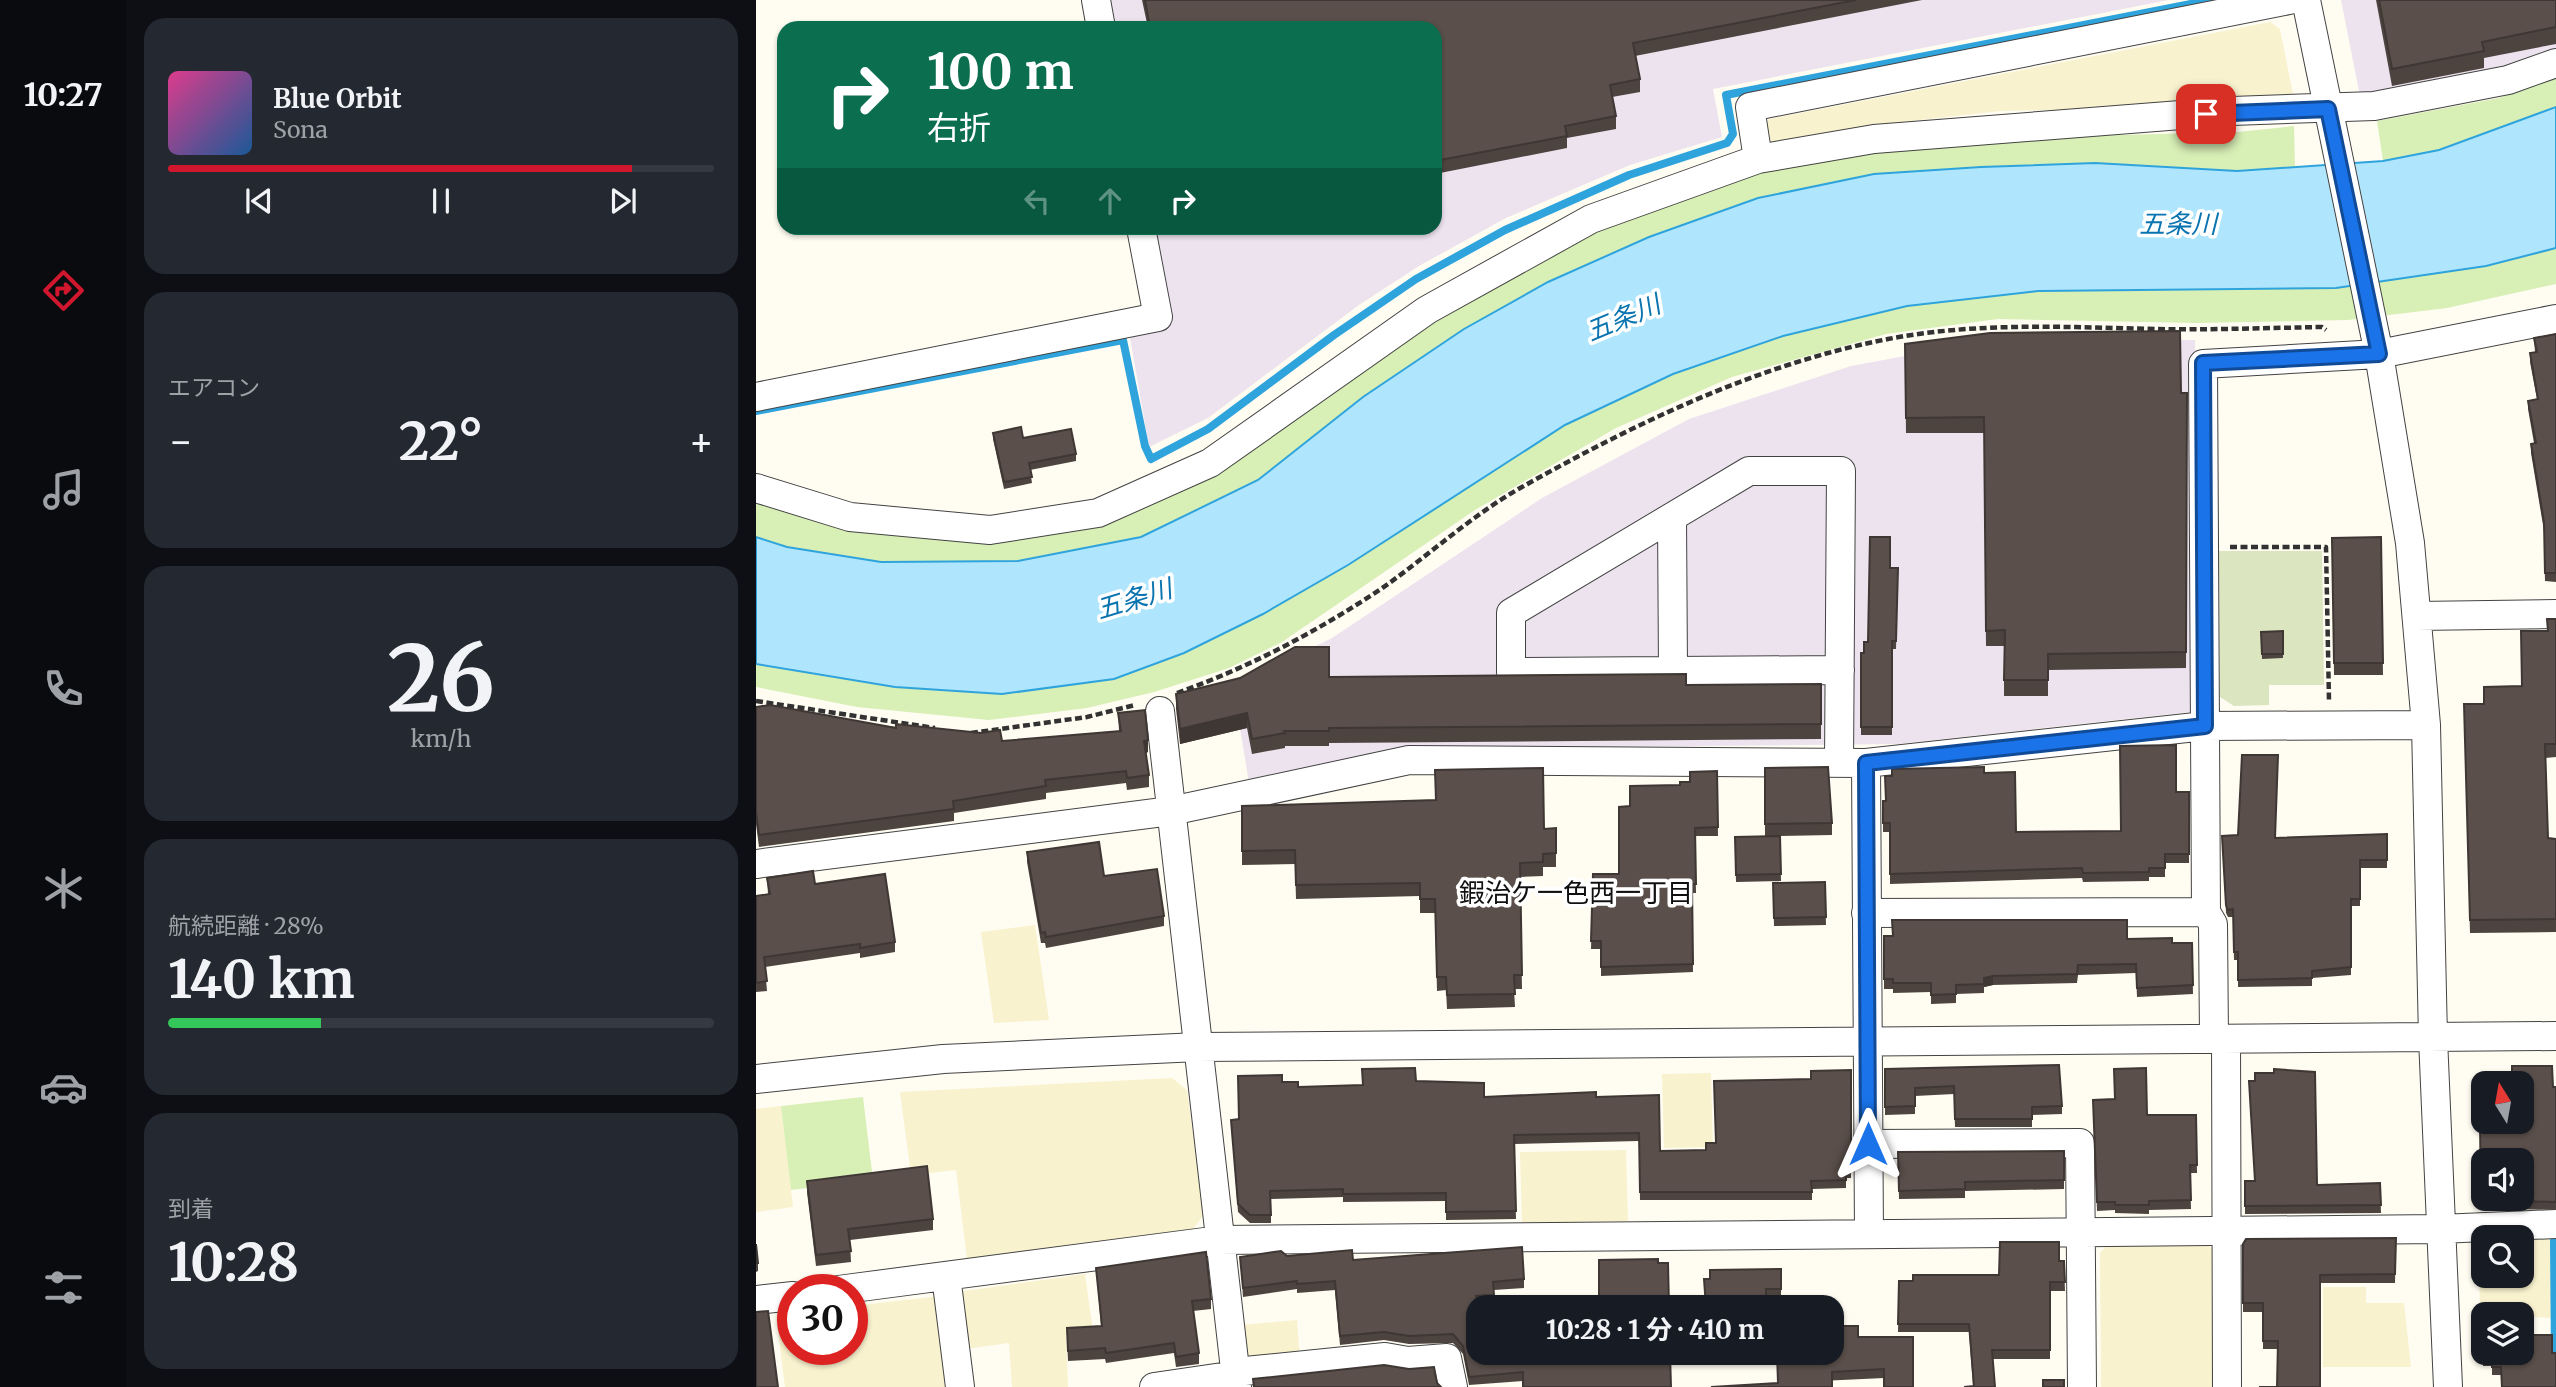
<!DOCTYPE html>
<html lang="ja">
<head>
<meta charset="utf-8">
<style>
  :root { --surface:#171b24; --page:#242831; --text:#f1f3f6; --muted:#9ea1a6; --line:#363941; --accent:#d0172d }
  body { margin:0; font-family:Merriweather,"Noto Sans JP",serif; background:var(--page); color:var(--text); height:100vh; display:flex; flex-direction:column; font-size:26px; white-space:nowrap }
  * { box-sizing:border-box; margin:0 }
  p { font-size:23px; color:var(--muted) }
  .icon { flex:none; width:38px; height:38px; fill:none; stroke:currentColor; stroke-width:2; stroke-linecap:round; stroke-linejoin:round }
  .map { position:relative; flex:1; overflow:hidden }
  .panel { display:flex; flex-direction:column; gap:18px; padding:18px; background:#0d0f14; width:630px }
  .panel>* { flex:none }
  .hud { position:absolute; left:21px; top:21px; width:665px; height:214px; border-radius:21px; box-shadow:0 2px 5px #0004; background:#0b6e4f; color:#fff; overflow:hidden }
  .needle { width:46px; rotate:349deg }
  .fabs { position:absolute; left:1715px; top:1071px; display:grid; gap:14px }
  .fabs a { display:grid; place-items:center; width:63px; height:63px; border-radius:14px; background:var(--surface); box-shadow:0 2px 5px #0004; font-size:35px }
  .speed { position:absolute; left:21px; top:1274px; display:flex; gap:14px; font-size:35px; font-weight:700; text-align:center }
  .speed>* { display:grid; place-content:center; width:91px; height:91px; border-radius:50%; background:var(--surface); box-shadow:0 2px 5px #0004; line-height:1 }
  .speed .limit { border:10px solid #d22; background:#fff; color:#111 }
  .pin { position:absolute; display:grid; place-items:center; width:60px; height:60px; color:#fff; margin:-30px; border-radius:14px; box-shadow:0 4px 10px #0006 }
  .me { position:absolute; width:77px; margin:-38px; rotate:0deg; stroke-linejoin:round; filter:drop-shadow(0 0 5px #0008) }
  .turn { display:flex; align-items:center; gap:24px; height:147px; padding:0 35px; font-size:32px }
  .turn .icon { width:91px; height:91px; stroke-width:2.5 }
  .turn b { display:block; font-size:49px; line-height:60px }
  .lanes { display:flex; align-items:center; height:66px; padding:0 35px; background:#0003; justify-content:center; gap:35px; direction:ltr }
  .lanes .off { opacity:.35 }
  .big { font-size:52px; font-weight:700; line-height:1.1 }
  .panel .widget { flex:1; display:flex; flex-direction:column; justify-content:center; gap:10px; min-width:0; padding:0 24px; border-radius:21px; background:var(--page) }
  .panel .dial { align-items:center; gap:0 }
  .dial b { font-size:91px; line-height:1 }
  .song { display:flex; align-items:center; gap:21px }
  .cover { width:84px; height:84px; border-radius:10px; background:linear-gradient(135deg,hsl(330 70% 55%),hsl(210 70% 35%)) }
  .played { height:7px; border-radius:4px; background:linear-gradient(90deg,var(--accent) 85%,var(--line) 85%) }
  .keys { display:flex; justify-content:space-around; direction:ltr }
  .heat { display:flex; justify-content:space-between; align-items:center; font-size:38px; direction:ltr }
  .charge { height:10px; border-radius:5px; background:linear-gradient(90deg,#34c759 28%,var(--line) 0) }
  .trip { position:absolute; left:710px; top:1295px; width:378px; height:70px; border-radius:21px; background:var(--surface); box-shadow:0 2px 5px #0004; font-weight:700; line-height:70px; text-align:center }
  main { display:flex; flex:1; min-height:0 }
  .tab-bar { display:flex; flex-direction:column; width:126px; justify-content:space-around; align-items:center; background:#090b0e; color:var(--muted) }
  .tab-bar .icon { width:49px; height:49px }
  .tab-bar .active { color:var(--accent) }
  .tab-bar b { font-size:32px; color:var(--text) }
  .map>svg:first-child { display:block }
</style>
</head>
<body>
<main>
<nav class="tab-bar">
<b>10:27</b>
<svg class="icon active" aria-label="directions" viewBox="0 0 24 24"><path d="M12 3l9 9-9 9-9-9zM9 14v-3h6M13 9l2 2-2 2"/></svg>
<svg class="icon" aria-label="music" viewBox="0 0 24 24"><path d="M9 18V5l10-2v13"/><circle cx="6" cy="18" r="3"/><circle cx="16" cy="16" r="3"/></svg>
<svg class="icon" aria-label="phone" viewBox="0 0 24 24"><path d="M5 4h4l2 5-3 2q2 4 5 5l2-3 5 2v4C11 20 4 13 5 4z"/></svg>
<svg class="icon" aria-label="climate" viewBox="0 0 24 24"><path d="M12 3v18M4 7l16 10M4 17L20 7"/></svg>
<svg class="icon" aria-label="car" viewBox="0 0 24 24"><path d="M5 17H2v-5l4-1 3-4h7l3 4 3 1v5h-3M9 17h6M6 11h13"/><circle cx="7" cy="17" r="2"/><circle cx="17" cy="17" r="2"/></svg>
<svg class="icon" aria-label="filters" viewBox="0 0 24 24"><path d="M4 7h16M4 17h16"/><circle cx="9" cy="7" r="2"/><circle cx="15" cy="17" r="2"/></svg>
</nav>
<section class="panel">
<div class="widget">
<div class="song"><i class="cover"></i><div><b>Blue Orbit</b><p>Sona</p></div></div>
<div class="played"></div>
<div class="keys"><svg class="icon" aria-label="previous" viewBox="0 0 24 24"><path d="M18 5L8 12l10 7zM5 5v14"/></svg><svg class="icon" aria-label="pause" viewBox="0 0 24 24"><path d="M8 5v14M16 5v14"/></svg><svg class="icon" aria-label="next" viewBox="0 0 24 24"><path d="M6 5l10 7-10 7zM19 5v14"/></svg></div>
</div>
<div class="widget"><p>エアコン</p>
<div class="heat"><a>−</a><b class="big">22°</b><a>+</a></div>
</div>
<div class="widget dial"><b>26</b><p>km/h</p></div>
<div class="widget"><p>航続距離 · 28%</p><b class="big">140 km</b><div class="charge"></div></div>
<div class="widget"><p>到着</p><b class="big">10:28</b></div>
</section>
<div class="map">
<svg width="1800" height="1387" viewBox="0 0 1800 1387">
  <rect width="100%" height="100%" fill="#fffcf2"/>
  <path fill="#ede3ef" d="M350 0H1413L957 89 966 137 874 165 750 218 663 266 603 305 452 418 393 447 373 332 413 324 394 228H679V28H355Z
    M1585 0H1800V53L1748 72 1615 99 1603 91Z
    M1241 339 1439 340 1442 702 1434 712 1143 744 650 749 493 783 477 686 576 638 786 498 933 419 1095 366Z"/>
  <path fill="#f9f2ce" d="M1514 22 1524 29 1537 94 1529 105 1244 111 1102 127 1010 146 1007 128 1013 119Z
    M279 925 293 1020 238 1023 225 932Z
    M955 1073 957 1147 908 1148 906 1074Z
    M416 1078 431 1090 448 1214 436 1231 211 1259 200 1170 155 1175 144 1092Z
    M25 1106 37 1207 0 1212V1109Z
    M870 1150 872 1221 766 1223 764 1152Z
    M1766 1238H1795L1796 1318 1727 1314V1319H1724L1723 1248 1727 1244V1276H1766Z
    M1450 1243 1460 1253 1461 1387H1345L1344 1253 1352 1244Z
    M329 1274 337 1331 310 1335 312 1387H256L253 1343 209 1349 201 1292Z
    M1567 1287H1610V1303H1648L1655 1367H1567Z
    M185 1296 191 1387H29L20 1316 37 1314V1349H96V1306Z
    M541 1320 544 1361 489 1365 486 1325Z"/>
  <path fill="#d8efb6" d="M1800 78V107L1683 150 1627 161 1621 121 1743 98Z
    M1538 126 1539 167 1481 171 1339 163 1226 167 1118 174 1002 198 893 237 792 282 708 329 607 397 502 480 385 537 262 561 125 562 31 547 0 537V497L87 522 346 518 673 317 838 227 985 171 1117 146 1287 137 1482 132Z
    M1800 248V284L1691 308 1592 320 1440 323 1242 319 1130 334 976 377 860 428 719 510 526 642 473 668 398 692 331 708 233 720 101 707 0 687V664L139 687 246 694 358 679 428 653 507 614 592 565 809 425 917 374 1027 336 1151 306 1282 291 1580 288 1730 266Z
    M107 1097 117 1180 35 1190 25 1106Z"/>
  <path fill="#dbe5bf" d="M1463 551H1566L1568 685H1513V705L1478 706 1464 697Z"/>
  <path fill="#b0e6fd" stroke="#2fa4dc" stroke-width="2" d="M1800 107V248L1730 266 1580 288 1282 291 1151 306 1027 336 917 374 809 425 592 565 507 614 428 653 358 679 246 694 139 687 0 664V537L31 547 125 562 262 561 385 537 502 480 607 397 708 329 792 282 893 237 1002 198 1118 174 1225 167 1339 163 1481 171 1627 161 1683 150Z"/>
  <g fill="none" stroke-linecap="round" stroke-linejoin="round">
    <path stroke="#2fa4dc" stroke-width="8" d="M0 411 367 340 389 446 395 459 452 429 578 335 660 279 749 230 873 175 971 143 977 134 970 95 1455 0
      M1798 1240 1799 1363"/>
    <defs>
      <path id="minor" d="M340 0 345 28
        M1550 0 1623 354 1654 543 1670 725 1677 1038 1692 1387
        M1002 159 994 107 1533 0
        M0 397 402 317 385 228
        M0 488 94 517 234 530 342 513 454 463 671 310 835 219 1002 159 1118 139 1476 111 1618 106 1752 80 1800 63
        M916 517 917 671
        M1661 616 1800 614
        M404 711 481 1387
        M1083 763 1085 471H993L755 613V672L1084 670
        M1110 763 1113 1234
        M0 864 415 811 653 760 1110 763 1449 726 1670 725
        M1450 912 1457 924 1458 1039
        M1110 913 1450 912 1447 364 1623 354 1800 319
        M1470 1039 1471 1387
        M0 1079 187 1059 442 1047 1800 1036
        M1112 1144 1324 1143 1326 1387
        M190 1276 204 1387
        M82 1290 464 1240 1684 1229 1800 1224
        M0 1300 37 1296
        M479 1372 629 1357 652 1361 691 1358 697 1387
        M398 1387 480 1375"/>
    </defs>
    <use href="#minor" stroke="#434343" stroke-width="30"/>
    <path stroke="#323232" stroke-width="4.5" stroke-dasharray="7 3.5" stroke-linecap="butt" d="M1474 547H1570L1573 701
      M421 693C494 667 560 632 625 589 672 556 716 515 766 487 880 423 1002 364 1132 339 1220 322 1310 327 1399 329 1454 330 1510 328 1566 327L1570 330
      M0 701 179 728
      M215 733 331 717 379 705"/>
    <use href="#minor" stroke="#fff" stroke-width="28"/>
  </g>
  <path fill="#4d4440" d="M386 0H1166L879 56 884 79V92L856 97 860 116V129L811 138V148L679 174V28H392Z
    M1620 0H1800V44L1728 58V68L1636 86Z
    M1800 334V582L1789 581 1788 531 1775 453V444L1778 443 1772 409V401L1781 399 1774 362V353L1779 352 1778 338Z
    M1149 344 1425 393H1431L1430 668 1292 670V696H1248V646H1230L1228 433H1150Z
    M237 433 267 438 320 454V461L274 470 276 483 248 489 237 439Z
    M1625 537 1627 675H1578L1576 538Z
    M1134 568H1142L1140 649H1136V735H1105V653H1108L1112 642Z
    M1800 619V757L1789 758 1792 838 1800 839V932L1714 933 1708 704H1728L1766 686 1791 631Z
    M1505 632 1527 654V658L1506 659Z
    M573 677 930 685 1065 684V739L573 743V746H529V748L496 754 491 728 424 744 420 709V694Z
    M0 707 140 727 246 741 363 731 362 713 392 752 390 753 393 775V787L371 790 370 783 290 793V799L198 813V821L3 847 0 824Z
    M1009 768 1076 823V835L1024 836 1025 881 980 882 979 837 1009 836Z
    M961 771 962 836H939L940 893H936L937 972 845 976V949H835L837 874H863L874 806Z
    M1228 773 1260 832 1365 831 1420 792H1433V863H1409V877H1393V881L1327 882 1326 878 1134 884V832H1127V801Z
    M486 806 788 829 800 828V867H787V876L764 877 766 989H758L759 1007 691 1009 690 990 681 991 679 913H664V896L540 899 539 864 486 865Z
    M1631 834V868H1604V906H1595V975L1556 978V986L1482 987V960H1478L1477 917H1472L1470 913 1466 836 1519 838Z
    M271 852 348 876 408 916V926L290 948 289 943H285L271 862Z
    M11 878 59 884 139 942V952L104 958V953L9 967 11 991 0 992V896L12 894Z
    M1069 882 1070 925 1018 926 1017 883Z
    M1371 939 1416 943H1436L1437 994 1381 997 1380 973 1322 975 1321 983 1237 985 1228 987V993L1200 994V1003L1175 1004V992L1137 993V989H1128V945Z
    M1129 1069 1306 1106V1114L1276 1115V1127H1199L1198 1094 1159 1096V1114L1129 1115Z
    M1095 1070V1178H1090V1188L1056 1189V1200H884L883 1141 758 1144 760 1219 690 1220V1201L587 1202V1197L515 1199V1223H494L482 1212 475 1120 483 1119 526 1082 542 1087 607 1085 660 1081 728 1097H840L904 1151 950 1150 1055 1079Z
    M1797 1087H1800V1210L1725 1208 1724 1123H1728Z
    M1337 1100 1391 1115H1440L1441 1173H1434L1435 1209 1393 1210V1214L1359 1213V1210L1341 1211Z
    M1308 1151V1189L1209 1191V1198L1143 1199 1142 1152Z
    M51 1181 177 1219V1230L94 1240 95 1262 60 1266 51 1192Z
    M1489 1181 1561 1185 1624 1183 1625 1213 1489 1214Z
    M1640 1238 1639 1283H1564L1521 1387 1522 1349H1507V1312H1487V1244Z
    M0 1244 2 1263V1271L0 1272Z
    M531 1256 597 1260 768 1279V1288L738 1290V1303L721 1304 723 1353H914L767 1381 713 1385 707 1354 697 1343 653 1344 628 1340 584 1345 579 1290 541 1293V1289L487 1297 484 1257Z
    M1303 1261H1308L1309 1291H1294V1359H1237L1217 1386 1213 1332H1142L1143 1281 1243 1275Z
    M340 1268 455 1299V1309L437 1311 443 1353V1364L420 1367 418 1353 350 1363 349 1359 312 1361 311 1338 345 1326Z
    M1025 1269V1298H1010V1307H949L948 1279Z
    M1102 1337H1157L1128 1378 1022 1383Z
    M1727 1353H1796L1745 1375H1736V1366H1727Z"/>
  <path fill="#3f3734" d="M491 713V728L424 744V729Z
    M392 740V752L388 753V741Z
    M1237 976V985L1228 987V978Z"/>
  <path fill="#5a4f4a" stroke="#3f3734" stroke-width="2" fill-rule="evenodd" d="M389 0H1100L877 43 884 79 854 85 860 116 809 126 811 136 679 161V28H394Z
    M1623 0H1800V27L1726 42 1728 51 1636 69Z
    M1424 331 1425 393H1431L1430 652 1292 654V680H1248L1249 630 1230 631 1228 417 1150 418 1149 344 1234 333Z
    M1800 334V573H1789L1788 522 1775 444 1780 443 1772 401 1782 399 1774 353 1781 352 1778 338Z
    M265 427 267 438 315 429 320 454 273 463 276 477 248 482 237 433Z
    M1114 537H1134V568H1142L1140 641H1136V727H1105V653H1108V642H1112Z
    M1625 537 1627 663H1578L1576 538Z
    M1791 619H1800V744H1789L1792 838 1800 839V919L1714 920 1708 704H1728V687L1766 686 1765 631H1792Z
    M1527 631V654H1506L1505 632Z
    M539 647H573V677L930 674V685L1065 684V724L573 728V731H528L529 733 496 739 491 713 424 729 420 694 484 678Z
    M14 705 140 728V724L225 733 244 730 246 741 365 731 362 713 389 710 392 740 388 741 393 775 371 778 370 771 289 780 290 786 197 801 198 809 3 835 0 812V707Z
    M1420 745V792H1433V854H1409V868H1393V872L1327 873 1326 868 1134 874V823H1127V801H1130L1129 776H1136V769L1228 767V773L1259 772 1260 832 1365 831 1364 746Z
    M1486 755H1522L1519 838 1631 834V860H1604V899H1595V967L1556 971V978L1482 980V952H1478L1477 909 1472 910 1470 905 1466 836 1482 835Z
    M1072 767 1076 823 1009 824V768Z
    M787 768 788 829 800 828V853L787 854V862L764 863 766 975H758L759 994 691 995 690 977H681L679 899H664V883L540 885 539 850 486 851V806L680 800 679 770Z
    M961 771 962 827 939 828 940 884H936L937 964 845 967V941H835L837 874H863V807L874 806V786L924 785V782H934V772Z
    M1024 836 1025 874 980 875 979 837Z
    M343 842 348 876 401 869 408 916 290 937 289 932 285 933 271 852Z
    M57 871 59 884 129 874 139 942 104 948V944L8 957 11 981 0 983V896L14 894 11 878Z
    M1069 882 1070 917 1018 918 1017 883Z
    M1136 920H1371V939L1416 938V943H1436L1437 985 1381 988 1380 964 1322 965 1321 974 1237 976 1228 978V984L1200 985V994L1175 995V983H1137V979H1128V936H1137Z
    M1303 1065 1306 1106 1276 1107V1119H1199L1198 1086 1159 1088V1106L1129 1107V1069Z
    M1756 1066H1796L1797 1087H1800V1202L1725 1200 1724 1123H1728V1122H1766V1083H1756ZM1727 1160H1766V1199H1727Z
    M659 1068 660 1081 728 1083V1097L840 1092V1097L903 1095 904 1151 950 1150V1143H960L958 1081 1055 1079V1071L1095 1070V1169H1090V1180L1055 1181 1056 1192H884L883 1133 758 1135 760 1211 690 1212V1193L587 1194V1189L514 1191 515 1215H494L482 1204 475 1120 483 1119 482 1076 526 1075V1082H542V1087L607 1085 606 1069Z
    M1390 1068 1391 1115H1440L1441 1165H1434L1435 1200 1393 1201V1205H1359V1202H1341L1337 1100 1359 1099 1358 1069Z
    M1518 1069 1559 1072 1561 1185 1624 1183 1625 1205 1489 1206V1181H1499L1493 1081H1499V1073H1518Z
    M1308 1151V1180L1209 1182V1189L1143 1191 1142 1152Z
    M171 1166 177 1219 92 1229 95 1251 60 1255 51 1181Z
    M1640 1238 1639 1274 1564 1275V1387H1503H1521L1522 1341H1507V1303H1487V1244L1490 1239Z
    M1244 1242H1303V1261H1308L1309 1282H1294V1350H1236L1239 1387H1208L1218 1386 1213 1324H1142L1143 1281H1157V1275H1243Z
    M0 1244 2 1263H0Z
    M766 1247 768 1279 737 1282 738 1295 720 1296 723 1310V1353H914L915 1387H767V1372L713 1377 707 1346 697 1334 653 1336 628 1332 584 1336 579 1281 541 1284V1281L487 1288 484 1257 525 1251 531 1256 596 1250 597 1260Z
    M450 1252 455 1299 436 1301 443 1353 420 1357 418 1343 350 1353 349 1348 312 1351 311 1328 346 1326 340 1268Z
    M902 1259V1263H912L913 1307H787V1300L843 1299V1260Z
    M1025 1269V1289H1010V1307H950L948 1279H954V1270Z
    M12 1311 22 1387H0V1312Z
    M1076 1326H1102V1337H1157V1387H1128V1369L1076 1372V1387H955L1022 1383 1021 1353H1076Z
    M1766 1335H1796V1353H1800V1387H1746L1745 1367H1736V1358H1727V1353H1766Z
    M628 1365 653 1369 678 1367 681 1383 685 1387H498L497 1379Z
    M1287 1380H1308V1387H1287Z"/>
  <g fill="none" stroke-linecap="round" stroke-linejoin="round">
    <defs>
      <path id="route" d="M1112 1144 1110 763 1449 726 1447 363 1623 354 1572 109 1450 114"/>
    </defs>
    <use href="#route" stroke="#114b97" stroke-width="18"/>
    <use href="#route" stroke="#1a73e8" stroke-width="12"/>
  </g>
  <g text-anchor="middle" stroke-width="7" stroke-linejoin="round" paint-order="stroke">
    <g font-size="26" font-style="italic" fill="#0a74b0" stroke="#fff">
      <text x="1422" y="233">五条川</text>
      <text transform="translate(867 318) rotate(-23)" y="9">五条川</text>
      <text transform="translate(378 599) rotate(-17)" y="9">五条川</text>
    </g>
    <g font-size="26" fill="#101010" stroke="#fff">
      <text x="820" y="902">鍜治ケ一色西一丁目</text>
    </g>
  </g>
</svg>
<div class="fabs">
<a><svg class="needle" viewBox="-14 -14 28 28"><path d="M0-13l5 13h-10z" fill="#e53935"/><path d="M0 13l5-13h-10z" fill="#9ea1a6"/></svg></a>
<a><svg class="icon" aria-label="sound" viewBox="0 0 24 24"><path d="M4 9h4l5-4v14l-5-4H4zM17 9q2 3 0 6"/></svg></a>
<a><svg class="icon" aria-label="search" viewBox="0 0 24 24"><circle cx="10" cy="10" r="6"/><path d="M15 15l6 6"/></svg></a>
<a><svg class="icon" aria-label="layers" viewBox="0 0 24 24"><path d="M12 4l9 5-9 5-9-5zM3 14l9 5 9-5"/></svg></a>
</div>
<div class="speed"><div class="limit">30</div></div>
<div class="pin" style="left:1450px;top:114px;background:#d93025"><svg class="icon" aria-label="arrive" viewBox="0 0 24 24"><path d="M6 21V4h12l-3 4 3 4H6"/></svg></div>
<svg class="me" style="left:1112px;top:1144px" viewBox="-20 -20 40 40"><path d="M0-17L14 15 0 8-14 15z" fill="#1a73e8" stroke="#fff" stroke-width="4"/></svg>
<div class="trip">10:28 · 1 分 · 410 m</div>
<div class="hud">
<div class="turn"><svg class="icon" aria-label="right" viewBox="0 0 24 24"><path d="M7 20v-9h11M14 6l5 5-5 5"/></svg><div><b>100 m</b>右折</div></div>
<div class="lanes"><svg class="icon off" aria-label="left" viewBox="0 0 24 24"><path d="M17 20v-9H6M10 6l-5 5 5 5"/></svg><svg class="icon off" aria-label="ahead" viewBox="0 0 24 24"><path d="M12 20V5M6 11l6-6 6 6"/></svg><svg class="icon" aria-label="right" viewBox="0 0 24 24"><path d="M7 20v-9h11M14 6l5 5-5 5"/></svg></div>
</div>
</div>
</main>
</body>
</html>
